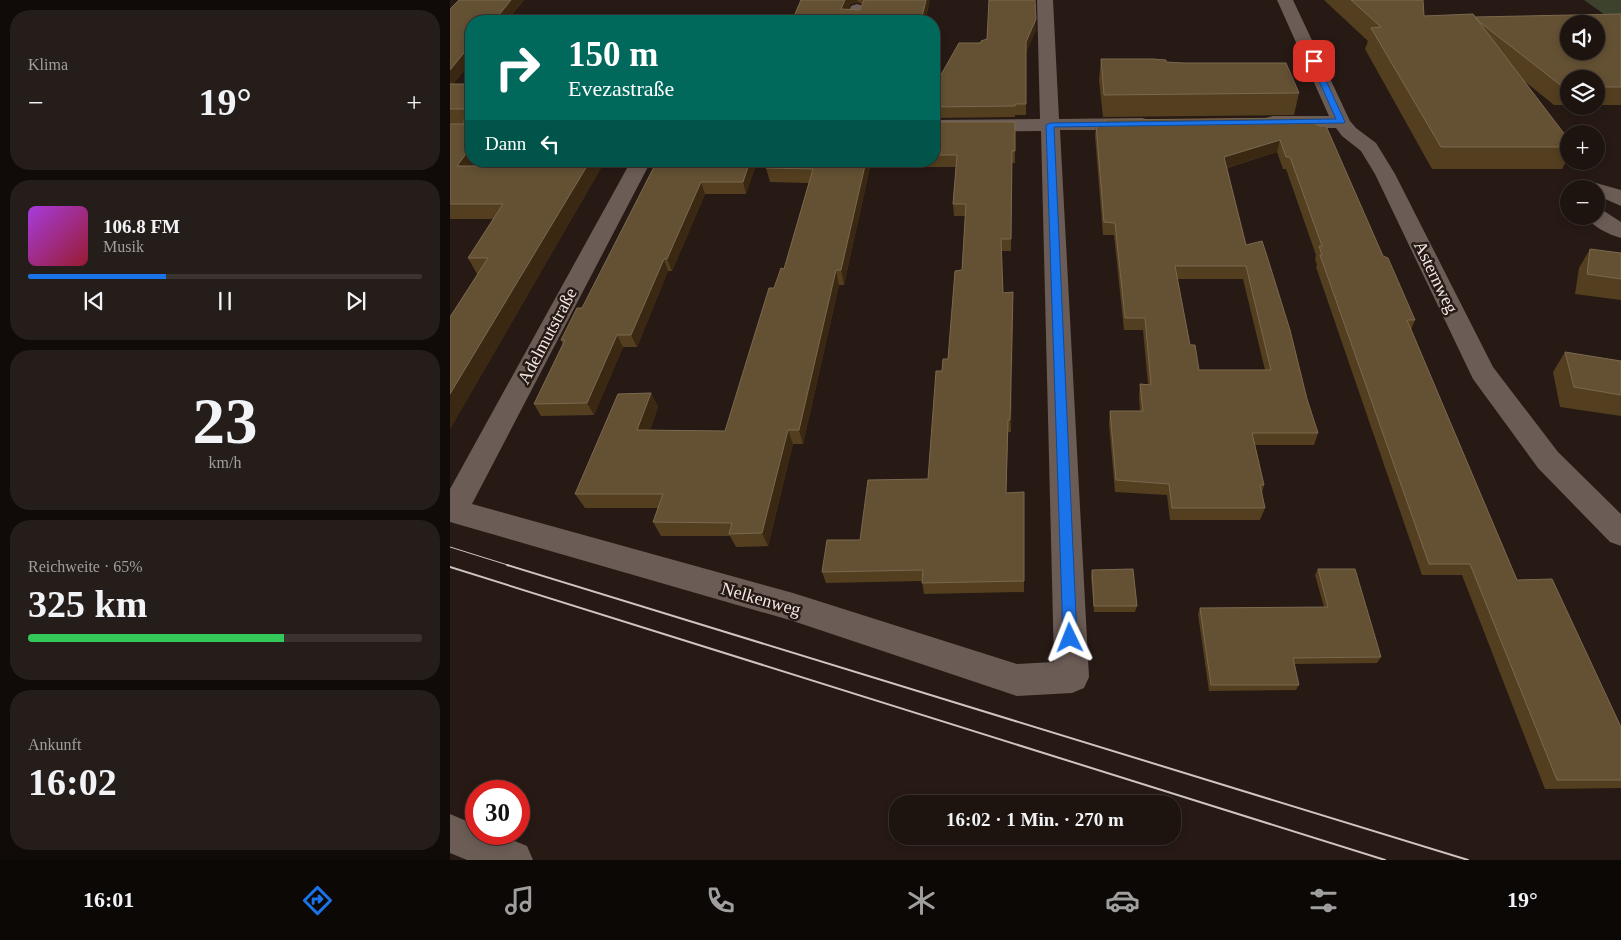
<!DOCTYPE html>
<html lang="de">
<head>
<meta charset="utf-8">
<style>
  :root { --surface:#1d1410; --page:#251d19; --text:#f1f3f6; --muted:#a09e9f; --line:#3b3330; --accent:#1a73e8 }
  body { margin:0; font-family:Georgia,serif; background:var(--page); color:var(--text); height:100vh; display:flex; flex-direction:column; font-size:19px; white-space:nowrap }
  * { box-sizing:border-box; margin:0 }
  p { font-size:16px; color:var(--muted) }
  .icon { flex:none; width:28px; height:28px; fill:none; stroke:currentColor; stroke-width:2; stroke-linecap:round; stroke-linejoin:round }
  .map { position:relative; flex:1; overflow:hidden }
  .details { display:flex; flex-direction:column; gap:10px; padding:10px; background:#100b09; width:450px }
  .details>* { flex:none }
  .banner { position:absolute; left:15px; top:15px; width:475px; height:152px; border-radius:20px; box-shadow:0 2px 8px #0003,0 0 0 1px var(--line); background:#00695c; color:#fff; overflow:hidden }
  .fabs { position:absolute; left:1110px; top:15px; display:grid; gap:10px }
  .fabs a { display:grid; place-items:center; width:45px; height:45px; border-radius:50%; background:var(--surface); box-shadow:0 2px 8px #0003,0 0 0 1px var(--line); font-size:25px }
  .speed { position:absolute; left:15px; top:780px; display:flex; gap:10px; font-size:25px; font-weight:700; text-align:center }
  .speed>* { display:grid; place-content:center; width:65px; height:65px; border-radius:50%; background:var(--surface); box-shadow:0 2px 8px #0003,0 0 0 1px var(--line); line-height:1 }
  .speed .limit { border:8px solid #d22; background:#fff; color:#111 }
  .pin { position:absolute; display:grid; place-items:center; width:42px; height:42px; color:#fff; margin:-21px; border-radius:10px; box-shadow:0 2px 8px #0006 }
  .me { position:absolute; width:55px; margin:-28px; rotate:358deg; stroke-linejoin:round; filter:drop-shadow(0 0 4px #0008) }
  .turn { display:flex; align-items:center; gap:18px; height:105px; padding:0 20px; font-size:22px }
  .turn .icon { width:65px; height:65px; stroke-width:2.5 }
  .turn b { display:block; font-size:35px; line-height:42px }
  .then { display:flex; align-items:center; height:48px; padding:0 20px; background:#0003; gap:10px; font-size:19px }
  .big { font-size:38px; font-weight:700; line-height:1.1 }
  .details .widget { flex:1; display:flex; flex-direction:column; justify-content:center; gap:8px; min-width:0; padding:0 18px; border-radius:20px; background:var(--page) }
  .details .dial { align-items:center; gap:0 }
  .dial b { font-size:65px; line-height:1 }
  .song { display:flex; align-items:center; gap:15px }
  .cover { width:60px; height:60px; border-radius:8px; background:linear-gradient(135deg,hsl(280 70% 55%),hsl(350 70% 35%)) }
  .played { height:5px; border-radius:2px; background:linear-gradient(90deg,var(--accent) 35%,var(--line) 35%) }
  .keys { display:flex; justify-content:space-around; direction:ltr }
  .heat { display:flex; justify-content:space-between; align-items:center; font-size:28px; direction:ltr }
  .charge { height:8px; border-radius:4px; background:linear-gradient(90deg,#34c759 65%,var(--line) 0) }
  .trip { position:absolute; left:439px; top:795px; width:292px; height:50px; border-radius:20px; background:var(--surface); box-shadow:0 2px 8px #0003,0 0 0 1px var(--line); font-weight:700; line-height:50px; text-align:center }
  .tabs { display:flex; height:80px; justify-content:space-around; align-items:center; background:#0c0806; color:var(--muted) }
  .tabs .icon { width:35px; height:35px }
  .tabs .selected { color:var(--accent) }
  .tabs b { font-size:22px; color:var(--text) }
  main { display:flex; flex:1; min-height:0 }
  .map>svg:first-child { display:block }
</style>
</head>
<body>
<main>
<section class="details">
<div class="widget"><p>Klima</p>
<div class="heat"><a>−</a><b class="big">19°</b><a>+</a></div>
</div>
<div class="widget">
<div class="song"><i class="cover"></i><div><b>106.8 FM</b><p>Musik</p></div></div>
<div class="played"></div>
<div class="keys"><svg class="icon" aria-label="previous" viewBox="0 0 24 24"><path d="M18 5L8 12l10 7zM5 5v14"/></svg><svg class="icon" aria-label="pause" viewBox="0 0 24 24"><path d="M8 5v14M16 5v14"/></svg><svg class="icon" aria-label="next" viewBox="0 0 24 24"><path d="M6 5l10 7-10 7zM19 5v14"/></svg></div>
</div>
<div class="widget dial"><b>23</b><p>km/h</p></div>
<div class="widget"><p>Reichweite · 65%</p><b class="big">325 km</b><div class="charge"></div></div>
<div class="widget"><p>Ankunft</p><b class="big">16:02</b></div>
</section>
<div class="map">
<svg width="1171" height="860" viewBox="0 0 1171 860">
  <rect width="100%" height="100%" fill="#271a15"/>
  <path fill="#3c422c" d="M1134 0H1171V26Z"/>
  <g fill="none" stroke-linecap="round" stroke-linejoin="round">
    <path fill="#6c5c56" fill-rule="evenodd" d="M587 0H603L609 119 692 118 699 120 701 124 699 128 692 130H610L639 677 634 688 622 693 567 696 343 621 0 522V489L181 161H201L22 504 343 593 567 664 604 662 591 131 484 132V120L590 119Z
      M827 0H843L900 121 906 128 926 143 945 174 1043 367 1108 452 1171 514V546L1160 542 1088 468 1023 379 925 174 911 151 892 136 886 128H823L816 126 814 122 816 118 823 116H879Z
      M407 4 413 6 415 9 411 21H395L401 6Z
      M1146 183 1171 190V206L1146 195V189H1136L1139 185Z
      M1146 210 1154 211 1171 222V238C1159 235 1142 226 1135 216H1146Z
      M0 814 26 825V834H48L77 846 83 860H17L0 853Z"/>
    <path stroke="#cec4c0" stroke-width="1" d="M0 547 61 566"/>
    <path stroke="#cec4c0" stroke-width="2" d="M57 565 1018 860
      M0 567 935 860"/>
  </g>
  <path fill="#533f1f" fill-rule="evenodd" d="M9 0H74L57 21H21V62L3 84H21L26 166H95L155 161 0 429V317L28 274H27L18 258 43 219H0V9Z
    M351 0H480L475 21H342ZM408 2 412 4 410 10H398L400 4Z
    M874 0H973L974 16 1025 17 1171 14V105H1146V79H1119V105H1104L1073 80 1119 140V156L1112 169H982L915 49 918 41Z
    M586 30 576 53V115H565V117L484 118V87L531 43Z
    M651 59 716 62 849 93 844 115 653 117 649 80Z
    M853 118 933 256 965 320 961 330 1067 580 1171 727V788L1095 789 1012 575H972L866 267 867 265 865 259 866 255 836 169H833L827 152 777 168 796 245 857 399 868 433 864 445H805L814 485 812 493 815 508 810 520H720L717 495 665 492 659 424 660 411H690L689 397 690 384H698L693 330H674L664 235H653L645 136 646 124H655V120ZM727 279H793L815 370H749L740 345Z
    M484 122H565V163H562L561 251H551L553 293 563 292V305L561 432H558L556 493 574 492V592L474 594 472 581 376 583 372 572 410 540 478 479 492 371 498 359 512 270 515 216H504L503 204 506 167H447L446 161H484Z
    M207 161H306V164L296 194H255L222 271H218L187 347H173L144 415 91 416 84 404 113 344 111 340 132 308Z
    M320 161H446L445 167H420L394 285H389L353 444H343L318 546 286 547 280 536H211L203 522 208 508H135L125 494 201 393 208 407 200 430 275 431 324 288 334 269 359 183 320 182 316 168Z
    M1140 249 1171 253V300L1125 294 1129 268Z
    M1115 352 1171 361V416L1110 407 1103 372Z
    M868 569 931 657 927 663 844 664 849 685 846 690 759 691 748 614 750 608 874 607 865 575Z
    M642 570 687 606 685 612H644L641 576Z"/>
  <path fill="#3a2812" d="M61 0H74L57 21H44Z
    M395 0H407L408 2 400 4 394 21 391 9Z
    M476 0H480L475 21H471Z
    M586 19V30L576 53V42Z
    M21 44V62L2 86 0 82V70Z
    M830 140 827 152 772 169 774 157Z
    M21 147V161H30L15 181 7 166Z
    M140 161H155L0 429V394Z
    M300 161H306V164L296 194 293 182Z
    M416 161H419L420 167 394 285 391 270Z
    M251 182 255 194 222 271 217 259Z
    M214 259 218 271 187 347 181 335Z
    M386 270 389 285 353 444 349 430Z
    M563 292V305L561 432 560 420Z
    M167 335 173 347 144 415 137 403Z
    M201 393 208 407 195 444 187 430Z
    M558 420V432L556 504V493Z
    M338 430 343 444 318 546 312 533Z"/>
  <path fill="#645134" stroke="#7a684f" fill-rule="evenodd" d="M9 0H61L44 21H21V44L0 70V9Z
    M351 0H395L391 9 410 10 414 0H476L471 21H342Z
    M539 0H585L586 19 576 42V104H565V106L484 107V87L509 43H531V41L537 39Z
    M901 0H973L974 16 1023 14 1119 140V147H991L921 28 931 27Z
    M1171 14V87H1146V79H1119V87H1113L1027 20 1025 17ZM1119 24H1146V51H1119Z
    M651 59H703L716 60V62L734 63H836L849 93 654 95Z
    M0 84H21V147L7 166H95L98 161H140L0 394V317L38 258H18L53 204H0V124H14L15 109H0Z
    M853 118 870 126H876L933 256 938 258 965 320H957L1067 580 1102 579 1171 727V780H1107L1020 564H979L870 255H872L869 246H872L840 157H836L830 140 774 157 796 245 812 241 816 253 840 330 857 399 868 433H802L814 485H810L815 508H722L719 484 666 480 660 411H693L690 384 701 385 695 318H675L665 223 654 222 646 124H656L655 120ZM725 266H796L821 370H749L745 345H740Z
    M484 122H565V151H562L561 239H551L553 293 563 292 560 420H558L556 493 574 492V581L472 583 473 570 372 572 377 540H410L418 480 478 479 486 371H492L493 359H498L505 271 512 270 516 204H503L507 155H484Z
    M207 161H300L293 182H251L217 259H214L181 335H167L137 403 84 404 115 340H111L127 308H132Z
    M320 161H416L391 270H386L349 430H338L312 533 279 534 282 523 203 522 213 494H125L168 394 201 393 187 430 275 431 319 288H324L331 268 334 269 363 169 316 168Z
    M1140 249 1171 253V279L1137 274Z
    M1115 352 1171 361V395L1124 387Z
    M683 569 687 606H644L642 570Z
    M868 569H905L931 657 843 658 849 685H761L750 608 878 607Z"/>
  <path fill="#1a73e8" stroke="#114b97" d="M864 59 867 61 895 122 894 123 604 127 627 638 625 643 620 645 615 643 613 638 596 125 600 123 886 119 860 61Z"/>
  <g text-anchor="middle" stroke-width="5" stroke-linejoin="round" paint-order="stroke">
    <g font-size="18" fill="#f0e7e3" stroke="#271a15">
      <text transform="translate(986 277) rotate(64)" y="6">Asternweg</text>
      <text transform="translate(97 336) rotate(-62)" y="6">Adelmutstraße</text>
      <text transform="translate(311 599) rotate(16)" y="6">Nelkenweg</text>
    </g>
  </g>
</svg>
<div class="fabs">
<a><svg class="icon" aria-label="sound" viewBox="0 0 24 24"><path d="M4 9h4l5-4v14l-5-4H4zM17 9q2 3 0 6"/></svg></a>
<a><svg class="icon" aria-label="layers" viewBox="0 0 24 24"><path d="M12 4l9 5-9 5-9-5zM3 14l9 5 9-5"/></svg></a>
<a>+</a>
<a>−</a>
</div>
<div class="speed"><div class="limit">30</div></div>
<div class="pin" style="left:864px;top:61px;background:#d93025"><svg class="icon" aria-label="arrive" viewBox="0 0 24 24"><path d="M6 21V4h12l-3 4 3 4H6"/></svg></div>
<svg class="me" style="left:620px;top:638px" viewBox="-20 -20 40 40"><path d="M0-17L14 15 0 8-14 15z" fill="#1a73e8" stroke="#fff" stroke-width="4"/></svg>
<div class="trip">16:02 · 1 Min. · 270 m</div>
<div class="banner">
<div class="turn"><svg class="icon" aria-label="right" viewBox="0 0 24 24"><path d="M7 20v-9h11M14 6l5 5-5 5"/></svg><div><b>150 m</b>Evezastraße</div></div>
<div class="then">Dann<svg class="icon" aria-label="left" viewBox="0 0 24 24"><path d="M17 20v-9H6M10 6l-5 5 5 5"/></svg></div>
</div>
</div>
</main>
<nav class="tabs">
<b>16:01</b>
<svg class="icon selected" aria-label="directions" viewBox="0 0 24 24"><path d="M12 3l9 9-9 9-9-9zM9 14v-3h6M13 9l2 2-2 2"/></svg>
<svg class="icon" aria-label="music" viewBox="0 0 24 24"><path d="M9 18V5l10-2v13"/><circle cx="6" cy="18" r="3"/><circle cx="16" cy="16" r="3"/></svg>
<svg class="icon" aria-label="phone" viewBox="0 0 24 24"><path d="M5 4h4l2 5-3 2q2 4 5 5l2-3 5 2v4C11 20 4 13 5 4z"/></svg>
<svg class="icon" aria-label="climate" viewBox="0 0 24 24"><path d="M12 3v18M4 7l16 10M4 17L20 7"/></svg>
<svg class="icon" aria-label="car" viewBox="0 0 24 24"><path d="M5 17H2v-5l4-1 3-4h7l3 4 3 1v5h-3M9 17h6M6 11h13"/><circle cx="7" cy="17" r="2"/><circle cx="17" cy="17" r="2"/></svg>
<svg class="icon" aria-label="filters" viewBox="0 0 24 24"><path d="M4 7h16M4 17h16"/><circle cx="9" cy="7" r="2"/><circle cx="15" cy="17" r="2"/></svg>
<b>19°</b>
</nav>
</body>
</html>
